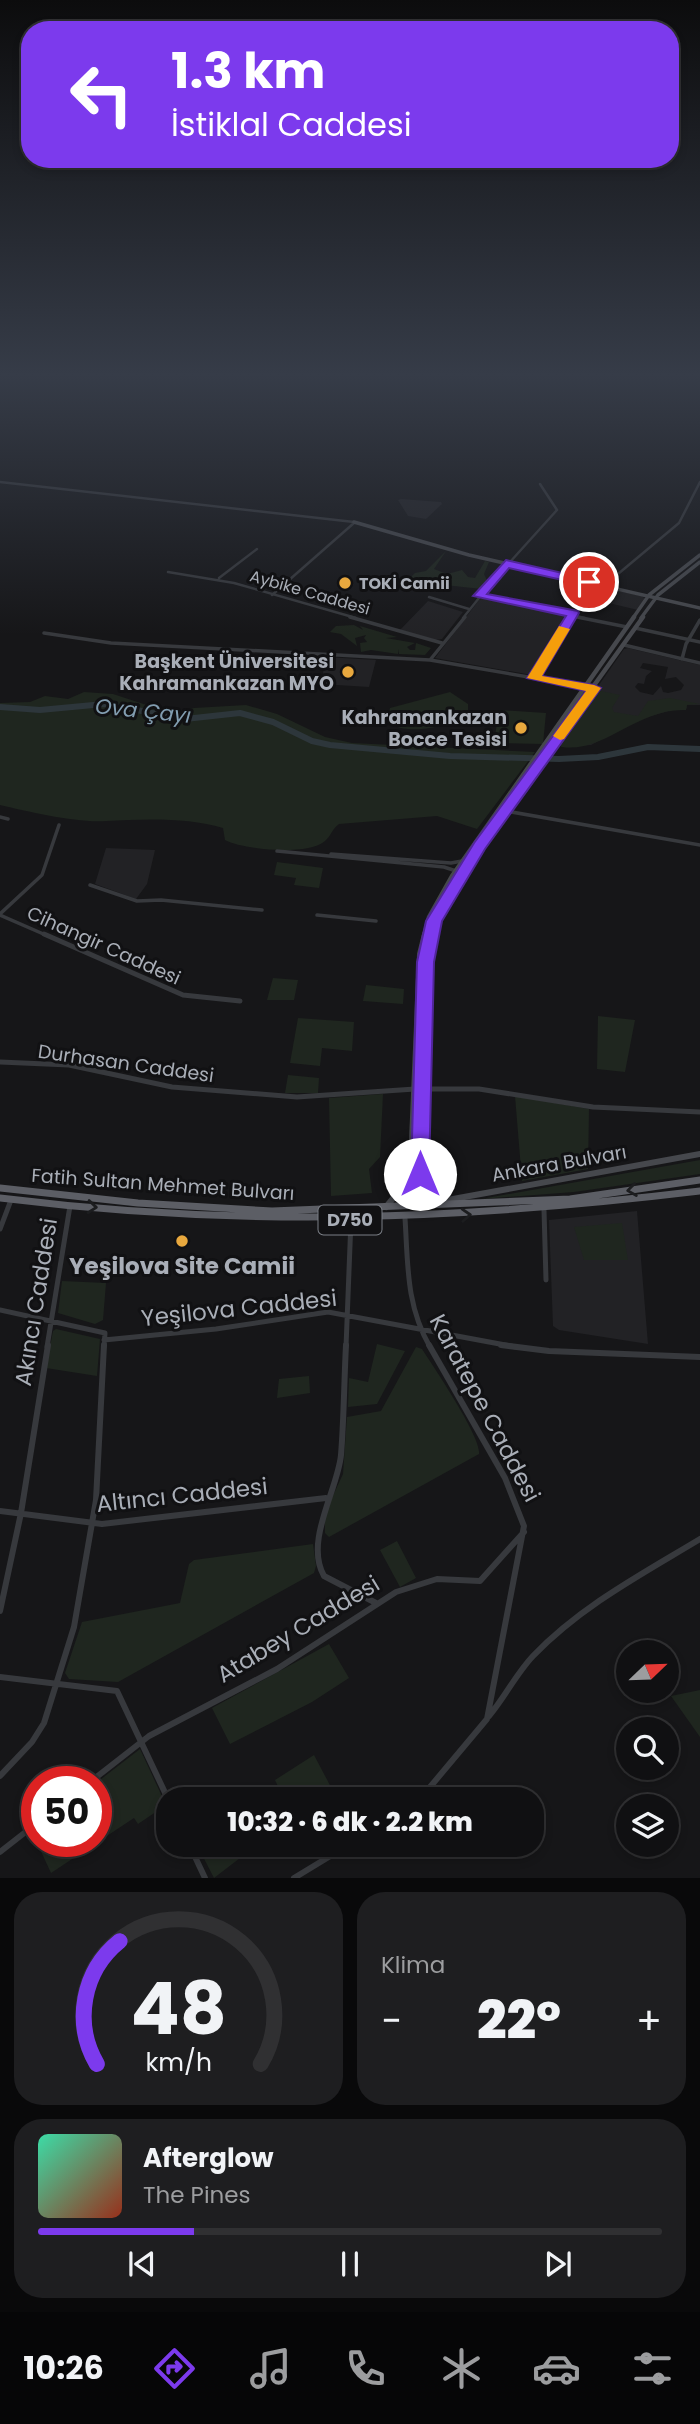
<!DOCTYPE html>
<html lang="tr">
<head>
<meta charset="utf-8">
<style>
  :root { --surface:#101012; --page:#1e1e20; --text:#f1f3f6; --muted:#9c9d9f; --line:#303032; --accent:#7c3aed }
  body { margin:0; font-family:Poppins,sans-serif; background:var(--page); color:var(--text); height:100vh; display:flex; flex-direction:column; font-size:26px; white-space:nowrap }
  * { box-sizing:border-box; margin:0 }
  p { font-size:23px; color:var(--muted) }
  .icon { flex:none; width:38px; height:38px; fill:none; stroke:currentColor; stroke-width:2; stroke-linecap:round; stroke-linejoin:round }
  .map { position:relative; height:1878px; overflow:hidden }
  .sheet { display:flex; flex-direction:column; gap:14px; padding:14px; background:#09090a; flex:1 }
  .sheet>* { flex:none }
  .hud { position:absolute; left:21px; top:21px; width:658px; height:147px; border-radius:28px; box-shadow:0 4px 10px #0003,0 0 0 2px var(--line); background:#7c3aed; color:#fff; overflow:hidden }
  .needle { width:46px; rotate:67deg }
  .buttons { position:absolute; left:616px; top:1640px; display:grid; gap:14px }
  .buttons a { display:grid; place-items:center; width:63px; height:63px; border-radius:50%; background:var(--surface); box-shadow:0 4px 10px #0003,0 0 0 2px var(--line); font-size:35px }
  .speed { position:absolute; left:21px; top:1766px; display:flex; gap:14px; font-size:35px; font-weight:700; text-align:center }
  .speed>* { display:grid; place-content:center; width:91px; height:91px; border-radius:50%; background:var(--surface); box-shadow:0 4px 10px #0003,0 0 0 2px var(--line); line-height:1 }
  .speed .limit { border:10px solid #d22; background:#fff; color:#111 }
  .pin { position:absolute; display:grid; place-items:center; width:60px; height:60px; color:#fff; margin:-30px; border:4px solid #fff; border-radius:50%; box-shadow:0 2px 7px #0007 }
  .me { position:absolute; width:77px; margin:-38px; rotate:0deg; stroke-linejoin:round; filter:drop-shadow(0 0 5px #0008) }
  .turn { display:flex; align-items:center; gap:24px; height:147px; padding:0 35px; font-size:32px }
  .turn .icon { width:91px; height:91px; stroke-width:2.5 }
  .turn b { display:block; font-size:49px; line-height:60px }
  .big { font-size:52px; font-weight:800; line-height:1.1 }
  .sheet .tile { flex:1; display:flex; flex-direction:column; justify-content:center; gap:10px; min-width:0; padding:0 24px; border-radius:28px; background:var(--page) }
  .sheet .dial { align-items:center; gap:0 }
  .dial svg { height:182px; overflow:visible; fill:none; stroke:var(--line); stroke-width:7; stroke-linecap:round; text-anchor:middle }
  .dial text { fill:var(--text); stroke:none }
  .song { display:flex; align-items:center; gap:21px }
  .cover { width:84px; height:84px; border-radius:10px; background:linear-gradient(135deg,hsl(160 70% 55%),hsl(10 70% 35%)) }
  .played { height:7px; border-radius:4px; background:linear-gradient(90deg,var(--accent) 25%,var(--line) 25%) }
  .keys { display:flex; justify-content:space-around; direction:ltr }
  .heat { display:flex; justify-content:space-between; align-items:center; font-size:38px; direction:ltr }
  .sheet .tiles { flex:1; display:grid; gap:14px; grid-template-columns:1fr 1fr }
  .tile:last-child { grid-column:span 2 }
  .trip { position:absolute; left:156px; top:1787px; width:388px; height:70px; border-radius:28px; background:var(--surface); box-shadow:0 4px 10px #0003,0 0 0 2px var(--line); font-weight:800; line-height:70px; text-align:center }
  .dock { display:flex; height:112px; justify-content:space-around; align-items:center; background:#060607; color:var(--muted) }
  .dock .icon { width:49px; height:49px }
  .dock .selected { color:var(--accent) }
  .dock b { font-size:32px; color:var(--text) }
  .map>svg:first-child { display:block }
</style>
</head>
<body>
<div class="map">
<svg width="700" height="1878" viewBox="0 0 700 1878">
  <rect width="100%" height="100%" fill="#161618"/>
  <path fill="#222225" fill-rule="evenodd" d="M401 499 441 502 442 504 426 519 408 516 398 500Z
    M604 588 642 596 645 599 638 610 592 599Z
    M484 598 566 615 532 675 435 658 479 600Z
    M428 601 463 612 442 639 435 640 400 630Z
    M628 648 700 665V705H687L686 710H672L636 720 591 745 562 747 558 744 624 649ZM643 663 668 667 665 679 676 677 684 685 681 690 668 693 663 692 661 686 653 695 640 692 635 687 638 683 644 684 646 676 652 671 640 668Z
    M326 657 376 660 369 687 321 684Z
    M106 848 155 850 147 884 136 899 95 884Z
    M637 1211 648 1344 559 1330 553 1326 549 1220Z"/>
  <path fill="#1f261f" d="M446 551 434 569 447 574 462 570 468 577 475 578 485 561 489 562 484 574 487 581 482 589 407 581 415 573 426 571Z
    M354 625 363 630 360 626 397 637 386 638 415 643 407 647 410 650H415L416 643 431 648 425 655 399 654V649L398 654 371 650 361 652 360 643 367 642 364 638 366 635 355 638 357 646 341 634 330 632 336 626Z
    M596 690 620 695 612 708 614 712 638 716 648 701 670 698 700 704 687 705 686 710C637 708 605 753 562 747L558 744Z
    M84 692 113 694 171 713 194 708 246 705 277 714 325 737 352 743 535 752 477 829 437 816 339 824C332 829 331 836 325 841 308 856 244 850 225 840L223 828C188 817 142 819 106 821 76 823 30 812 0 805V703L30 702 45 696 68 699Z
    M450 692 468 704V712C454 727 401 738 387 720L390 708Z
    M499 710 546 713 543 744 494 743Z
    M277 862 323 868 319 888 294 885 296 878 274 875Z
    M273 978 298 980 294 1000H267Z
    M366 985 404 989 403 1004 363 1001Z
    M598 1016 635 1020 625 1072 597 1069Z
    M298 1018 354 1022 352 1051 322 1048 320 1066 290 1063Z
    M288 1075 319 1078 318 1093H285Z
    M383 1094 380 1157 369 1169 372 1193 331 1196 329 1098Z
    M515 1096 589 1109 588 1169 522 1181Z
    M700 1160V1174L574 1192 481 1199Z
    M622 1223 628 1260H584L574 1227Z
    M62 1281 106 1283 103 1320 95 1324 58 1313Z
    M56 1329 100 1339 97 1376 46 1368 53 1331Z
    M377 1344 405 1351 377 1404 348 1407 349 1378 368 1382Z
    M416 1347 422 1349C433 1366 482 1438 479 1454L329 1537 325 1533V1513L343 1474 347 1417 381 1411Z
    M309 1376 310 1393 277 1398 279 1379Z
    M397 1541 416 1578 400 1587 380 1550Z
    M313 1544 316 1566 314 1573 118 1682 69 1679 65 1673 82 1622 180 1603 189 1564 194 1560Z
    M329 1644 349 1678 312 1702 230 1744 212 1708Z
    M700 1690V1737L671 1696Z
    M140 1749 166 1805 138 1824 134 1818 51 1873 32 1832 37 1828V1841H96V1783Z
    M314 1755 333 1791 321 1799H284L275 1780Z
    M197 1845H257L214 1878Z"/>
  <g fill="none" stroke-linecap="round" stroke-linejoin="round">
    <path stroke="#2d363b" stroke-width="2" d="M0 375 5 372"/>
    <path stroke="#2d363b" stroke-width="6" d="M0 707 40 710 104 704 185 719 240 713 273 722 312 741 330 745 450 756 559 759 598 757 648 747 700 749"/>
    <path stroke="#37393d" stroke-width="2.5" d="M0 482 354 522
      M510 562 557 510 540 484
      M168 572 234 583 356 618
      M219 578 257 549
      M606 584 679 523 700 482
      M272 595 354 523
      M479 596 585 618
      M429 597 469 609
      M463 618 507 563
      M570 618 603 586"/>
    <path stroke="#37393d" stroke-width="3.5" d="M350 617 442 643
      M577 617 627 627
      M635 628 700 642
      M44 633 111 643 430 660 586 687
      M624 645 700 663
      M682 659 686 644 700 620
      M430 660 465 617
      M534 678 571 617
      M506 811 700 845
      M0 817 8 819
      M277 851 444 867 456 871
      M331 854 451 863 462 861
      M90 885 137 901 161 900 262 910
      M0 914 42 875 59 825
      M0 915 48 936
      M317 915 376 921"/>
    <path stroke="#37393d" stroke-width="5" d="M44 934 183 995 240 1001
      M0 1062 69 1065 172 1087 297 1097 415 1089
      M422 1089H479L593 1107 700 1112
      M544 1210 546 1280
      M405 1218C408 1265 406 1305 430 1347
      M0 1229 11 1200
      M0 1310 105 1333 104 1347
      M104 1340 216 1329 328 1312 516 1347
      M47 1347 70 1206
      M346 1347 351 1220"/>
    <path stroke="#37393d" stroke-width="6" d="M346 1345C344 1382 344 1418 341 1455 338 1489 304 1541 324 1576L376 1603
      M501 1345 549 1351 700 1357
      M0 1511 102 1524 326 1498
      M0 1611 21 1513 48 1345
      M0 1677 117 1691 168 1799
      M489 1716C505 1697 516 1674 533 1656 581 1606 642 1574 700 1539
      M0 1776 32 1742 44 1723 74 1627 96 1500 104 1345
      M90 1782 149 1736 277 1669 396 1592 437 1579 480 1581 524 1532
      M420 1799 487 1719 524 1526 505 1478 429 1345
      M189 1844 205 1878
      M0 1852 37 1823
      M294 1878 350 1844"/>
    <path stroke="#46484d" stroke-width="3.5" d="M354 522 469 555 700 608
      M658 595 700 562
      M633 618 649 595 700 555
      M641 618 658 595"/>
    <path stroke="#46484d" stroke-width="4.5" d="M424 936 429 917 452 876 634 617
      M430 936 434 921 479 846 643 617"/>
    <path stroke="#46484d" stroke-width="6" d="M442 1201 700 1154
      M425 1205 420 1157 424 1004 431 934
      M386 1207 403 1186 411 1164 420 954 425 934"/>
    <path stroke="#5c5e65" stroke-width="7" d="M0 1188 138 1203 272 1211 570 1199 700 1180
      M0 1198C241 1228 459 1220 700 1191"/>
  </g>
  <defs><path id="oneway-chevron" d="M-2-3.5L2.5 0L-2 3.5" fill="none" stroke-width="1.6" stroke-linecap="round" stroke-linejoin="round" transform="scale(1.75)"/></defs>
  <g stroke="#1c1d1f">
    <use href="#oneway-chevron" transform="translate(632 1190) rotate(172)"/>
    <use href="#oneway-chevron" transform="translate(92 1207) rotate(5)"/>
    <use href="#oneway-chevron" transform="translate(466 1215) rotate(-3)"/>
  </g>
  <linearGradient id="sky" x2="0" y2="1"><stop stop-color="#0c0c0d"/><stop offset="0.59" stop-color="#363c48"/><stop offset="1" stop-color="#363c48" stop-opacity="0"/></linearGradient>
  <rect width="700" height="635" fill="url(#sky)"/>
  <path fill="#7c3aed" stroke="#51269a" stroke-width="2" d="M506 560 593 580V585L589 586 509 568 487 594 578 611 579 613 542 676 594 685 601 688 485 849 442 921 434 962 429 1174 427 1179H413L411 1174 417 962 426 921 474 843 586 691 527 678 566 616 473 596Z"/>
  <path fill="#f59e0b" d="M559 626 570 629 542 676 594 685 601 688 564 739 560 740 553 736 586 691 527 678Z"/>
  <g fill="#e8a83e" stroke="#111113" stroke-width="2.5">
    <circle cx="345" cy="583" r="7"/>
    <circle cx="348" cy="672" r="7"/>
    <circle cx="521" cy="728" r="7"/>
    <circle cx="182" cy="1241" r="7"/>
  </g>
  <g text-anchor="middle" stroke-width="6" stroke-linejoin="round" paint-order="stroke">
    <g font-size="16" font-weight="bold" fill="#a9aeb7" stroke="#111113" text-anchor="start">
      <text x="359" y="589">TOKİ Camii</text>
    </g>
    <g font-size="16" fill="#a9aeb7" stroke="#111113">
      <text transform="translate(310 592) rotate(16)" y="6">Aybike Caddesi</text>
    </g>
    <rect fill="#111113" stroke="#7b7f86" stroke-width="2" x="318.5" y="1205.5" width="63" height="29" rx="5"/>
    <g font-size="18" font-weight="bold" fill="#a9aeb7">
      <text x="350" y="1226">D750</text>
    </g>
    <g font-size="19" font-weight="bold" fill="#a9aeb7" stroke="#111113" text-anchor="end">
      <text x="334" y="668">Başkent Üniversitesi<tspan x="334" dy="22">Kahramankazan MYO</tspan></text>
      <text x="507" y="724">Kahramankazan<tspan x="507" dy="22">Bocce Tesisi</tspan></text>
    </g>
    <g font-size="19" fill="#a9aeb7" stroke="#111113">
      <text transform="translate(104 945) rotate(24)" y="7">Cihangir Caddesi</text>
      <text transform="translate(126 1063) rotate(8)" y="7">Durhasan Caddesi</text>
      <text transform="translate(559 1163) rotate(-10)" y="7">Ankara Bulvarı</text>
      <text transform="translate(163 1184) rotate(4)" y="7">Fatih Sultan Mehmet Bulvarı</text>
    </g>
    <g font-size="21" font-style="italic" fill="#829db0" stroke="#111113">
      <text transform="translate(143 711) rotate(6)" y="7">Ova Çayı</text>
    </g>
    <g font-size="23" font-weight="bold" fill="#a9aeb7" stroke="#111113">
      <text x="182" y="1274">Yeşilova Site Camii</text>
    </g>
    <g font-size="23" fill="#a9aeb7" stroke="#111113">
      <text transform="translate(36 1302) rotate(-81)" y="8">Akıncı Caddesi</text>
      <text transform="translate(239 1308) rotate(-6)" y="8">Yeşilova Caddesi</text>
      <text transform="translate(485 1408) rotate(62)" y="8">Karatepe Caddesi</text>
      <text transform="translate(182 1495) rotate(-6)" y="8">Altıncı Caddesi</text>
      <text transform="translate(298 1629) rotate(-31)" y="8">Atabey Caddesi</text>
    </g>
  </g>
</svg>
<div class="buttons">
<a><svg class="needle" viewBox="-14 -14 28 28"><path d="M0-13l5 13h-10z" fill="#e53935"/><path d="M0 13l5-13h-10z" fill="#9c9d9f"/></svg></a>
<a><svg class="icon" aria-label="search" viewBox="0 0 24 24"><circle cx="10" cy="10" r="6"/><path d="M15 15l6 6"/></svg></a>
<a><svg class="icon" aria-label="layers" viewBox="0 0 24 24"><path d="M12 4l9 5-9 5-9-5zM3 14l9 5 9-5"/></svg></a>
</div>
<div class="speed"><div class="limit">50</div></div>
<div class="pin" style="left:589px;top:582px;background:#d93025"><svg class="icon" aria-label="arrive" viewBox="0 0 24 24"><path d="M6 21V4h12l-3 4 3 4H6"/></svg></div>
<svg class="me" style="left:420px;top:1174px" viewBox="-20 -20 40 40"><circle r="19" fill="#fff"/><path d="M0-13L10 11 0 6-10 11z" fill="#7c3aed"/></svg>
<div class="trip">10:32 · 6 dk · 2.2 km</div>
<div class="hud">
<div class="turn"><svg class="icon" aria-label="left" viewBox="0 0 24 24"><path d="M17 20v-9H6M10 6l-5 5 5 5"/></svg><div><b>1.3 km</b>İstiklal Caddesi</div></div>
</div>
</div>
<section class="sheet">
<div class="tiles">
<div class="tile dial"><svg viewBox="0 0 100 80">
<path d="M14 69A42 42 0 1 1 86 69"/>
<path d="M14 69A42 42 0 0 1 24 15" stroke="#7c3aed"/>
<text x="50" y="56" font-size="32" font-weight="700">48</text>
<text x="50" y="72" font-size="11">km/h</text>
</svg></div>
<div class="tile"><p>Klima</p>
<div class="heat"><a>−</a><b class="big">22°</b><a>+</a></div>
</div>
<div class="tile">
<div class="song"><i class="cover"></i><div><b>Afterglow</b><p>The Pines</p></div></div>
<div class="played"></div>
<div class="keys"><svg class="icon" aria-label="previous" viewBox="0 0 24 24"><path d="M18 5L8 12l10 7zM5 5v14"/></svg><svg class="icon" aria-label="pause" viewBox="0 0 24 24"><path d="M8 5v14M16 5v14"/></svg><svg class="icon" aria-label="next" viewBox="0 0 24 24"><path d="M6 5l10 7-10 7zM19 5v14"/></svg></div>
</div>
</div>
</section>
<nav class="dock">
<b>10:26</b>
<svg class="icon selected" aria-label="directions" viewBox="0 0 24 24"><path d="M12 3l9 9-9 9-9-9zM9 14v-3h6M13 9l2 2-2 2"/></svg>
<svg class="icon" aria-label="music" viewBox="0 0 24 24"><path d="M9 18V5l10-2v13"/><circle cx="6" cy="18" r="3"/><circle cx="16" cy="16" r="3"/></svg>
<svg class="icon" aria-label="phone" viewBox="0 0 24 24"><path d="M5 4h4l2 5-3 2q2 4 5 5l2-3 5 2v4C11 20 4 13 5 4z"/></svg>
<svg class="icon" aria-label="climate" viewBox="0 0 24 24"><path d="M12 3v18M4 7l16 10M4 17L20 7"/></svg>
<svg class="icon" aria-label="car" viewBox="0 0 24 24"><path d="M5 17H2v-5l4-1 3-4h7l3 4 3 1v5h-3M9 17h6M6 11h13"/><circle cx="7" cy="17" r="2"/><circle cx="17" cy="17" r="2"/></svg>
<svg class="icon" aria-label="filters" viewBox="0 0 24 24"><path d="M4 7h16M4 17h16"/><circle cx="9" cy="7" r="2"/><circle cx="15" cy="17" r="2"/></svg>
</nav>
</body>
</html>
